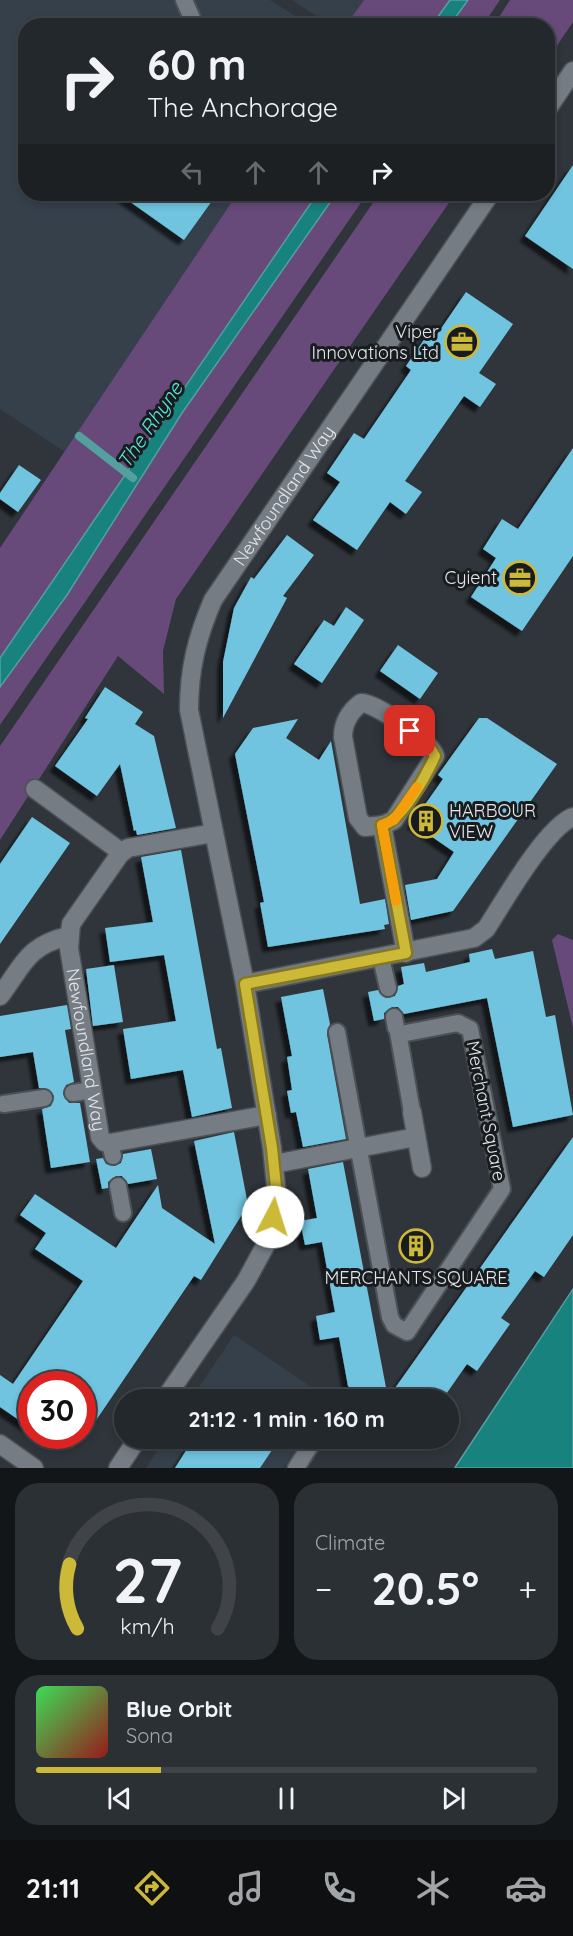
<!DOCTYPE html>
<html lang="en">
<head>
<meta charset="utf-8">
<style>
  :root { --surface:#23282c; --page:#2b3034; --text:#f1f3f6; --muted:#a3a6a9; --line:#404448; --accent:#cdb938 }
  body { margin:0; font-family:Quicksand,sans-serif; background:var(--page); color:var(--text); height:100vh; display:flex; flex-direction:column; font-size:22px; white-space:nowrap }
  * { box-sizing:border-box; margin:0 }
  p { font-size:20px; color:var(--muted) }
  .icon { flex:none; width:33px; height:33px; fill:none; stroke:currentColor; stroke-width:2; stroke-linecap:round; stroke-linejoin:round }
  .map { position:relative; height:1468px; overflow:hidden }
  .sheet { display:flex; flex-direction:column; gap:15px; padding:15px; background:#131618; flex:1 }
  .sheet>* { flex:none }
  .top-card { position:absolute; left:18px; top:18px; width:537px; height:183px; border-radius:24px; box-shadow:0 3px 9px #0003,0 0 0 2px var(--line); background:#23282c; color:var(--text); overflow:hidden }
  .speed { position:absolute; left:18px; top:1371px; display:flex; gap:12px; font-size:30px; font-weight:700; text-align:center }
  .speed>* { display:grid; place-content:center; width:78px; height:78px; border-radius:50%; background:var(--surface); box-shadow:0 3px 9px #0003,0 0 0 2px var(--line); line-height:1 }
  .speed .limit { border:9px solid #d22; background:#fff; color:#111 }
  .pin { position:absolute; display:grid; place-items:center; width:51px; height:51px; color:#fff; margin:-26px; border-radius:12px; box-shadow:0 3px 9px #0006 }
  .me { position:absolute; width:66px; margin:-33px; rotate:5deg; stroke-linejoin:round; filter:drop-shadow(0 0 4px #0008) }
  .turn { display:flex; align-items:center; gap:21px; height:126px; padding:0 30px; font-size:27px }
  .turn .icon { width:78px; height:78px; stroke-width:2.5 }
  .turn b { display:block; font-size:42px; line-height:51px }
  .lanes { display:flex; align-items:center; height:57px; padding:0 30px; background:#0003; justify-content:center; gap:30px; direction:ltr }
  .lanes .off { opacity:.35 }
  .big { font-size:45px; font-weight:800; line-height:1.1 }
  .sheet .card { flex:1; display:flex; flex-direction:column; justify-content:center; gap:9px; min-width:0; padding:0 21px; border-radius:24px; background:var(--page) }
  .sheet .dial { align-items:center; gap:0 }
  .dial svg { height:156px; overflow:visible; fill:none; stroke:var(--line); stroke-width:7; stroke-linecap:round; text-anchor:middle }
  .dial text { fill:var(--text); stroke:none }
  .song { display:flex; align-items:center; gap:18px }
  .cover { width:72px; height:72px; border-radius:9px; background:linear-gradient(135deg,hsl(130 70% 55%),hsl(0 70% 35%)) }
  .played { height:6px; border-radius:3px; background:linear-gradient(90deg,var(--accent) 25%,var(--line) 25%) }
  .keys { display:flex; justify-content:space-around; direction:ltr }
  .heat { display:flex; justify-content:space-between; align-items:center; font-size:33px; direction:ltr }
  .sheet .tiles { flex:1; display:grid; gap:15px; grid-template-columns:1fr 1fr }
  .card:last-child { grid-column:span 2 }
  .trip { position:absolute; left:114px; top:1389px; width:345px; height:60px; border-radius:30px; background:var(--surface); box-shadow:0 3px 9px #0003,0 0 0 2px var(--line); font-weight:800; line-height:60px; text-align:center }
  .menu { display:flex; height:96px; justify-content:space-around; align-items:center; background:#0e1012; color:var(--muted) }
  .menu .icon { width:42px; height:42px }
  .menu .active { color:var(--accent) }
  .menu b { font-size:27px; color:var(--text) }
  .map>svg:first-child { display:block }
</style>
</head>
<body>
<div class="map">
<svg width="573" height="1468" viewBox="0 0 573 1468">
  <defs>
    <filter id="shadow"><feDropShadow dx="-5.5" dy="5.5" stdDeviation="1.5" flood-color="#0009"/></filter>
  </defs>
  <rect width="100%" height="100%" fill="#2f353b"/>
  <path fill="#36404b" d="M0 0H270L309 25 26 26V194H237L65 452 0 409Z
    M292 0H364L346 26 330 25Z
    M234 1335 329 1399H191Z
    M165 1439H303L283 1468H146Z"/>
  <path fill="#67497a" d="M364 0H450L432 25H346Z
    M468 0H500L483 25H450Z
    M510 0H573V22L548 59V26L494 25Z
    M237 194H317L0 658V548Z
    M336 194H367L0 725V687L67 595 182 413Z
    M379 194H455L176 599 163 651 164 694 118 656 0 840V746Z
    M558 934 573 940V1028L552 940Z"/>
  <path fill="#17827e" stroke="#54a09f" stroke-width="1.5" d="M450 0H468L450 25H432Z
    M317 194H336L182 413 67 595 0 687V658Z
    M573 1289V1468H455L456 1466Z"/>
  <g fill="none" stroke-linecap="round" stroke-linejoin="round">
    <path stroke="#54a09f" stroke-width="8" d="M79 436 133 478"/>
  </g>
  <path fill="#70c4df" filter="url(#shadow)" d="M573 165V269L525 236Z
    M119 194H217L184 240Z
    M466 292 513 324 479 373 496 384 480 407 464 396 405 481 422 492 406 514 390 502 357 550 313 520 340 482 327 473 354 433 364 439 411 370 406 366 430 331 436 336Z
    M573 448V556L522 631 471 597 496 558 483 549 502 519 518 529Z
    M19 465 41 480 18 512 0 499V493Z
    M287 535 314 555 283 596 287 598 223 718V662L234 608 251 577 254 579Z
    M346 607 364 620 322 683 294 664 324 620 334 626Z
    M398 645 438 673 420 699 380 671Z
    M105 687 143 712 135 724 154 736 176 828 137 835 136 830 134 831 120 764 97 796 55 766 88 719 85 718Z
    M479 718H487L557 764 453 911 411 920 405 885 437 879 454 852 412 823 443 779 438 775Z
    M298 719 286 738 319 760 331 741 360 904 385 899 389 924 384 925 385 929 268 947 260 903 264 902 235 754 253 728Z
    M32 817 70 843 0 944V864Z
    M181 850 217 1049 221 1048 232 1108 192 1117 183 1070 131 1079 123 1029 176 1021 164 955 110 962 105 928 153 922 141 857Z
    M492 949 495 959 533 951 546 1017 555 1015 573 1115 513 1127 487 998 404 1014 398 1007H392L384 1013V1019L374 1021 368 992 378 990 386 998 395 996 398 986 404 984 401 967 424 963 426 972 470 962 469 954Z
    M114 965 123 1022 93 1026 86 969Z
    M323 989 330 1024 327 1034 346 1139 303 1147 296 1112 291 1113 287 1091 292 1090 287 1057 292 1056 281 997Z
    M67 1005 71 1029 65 1030 74 1082 66 1085 63 1094 69 1103H80L90 1162 51 1168 42 1109 51 1106 54 1096 48 1089 39 1088 33 1052 0 1057V1016Z
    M234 1132 248 1205 201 1280 194 1276 82 1441V1384H32V1429L0 1407V1375L13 1384 83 1281 35 1249 46 1233 20 1215 35 1194 116 1248 158 1185 162 1208 215 1244 194 1141Z
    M573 1137V1235L544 1277 535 1271 501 1318 510 1324 477 1371 467 1364 442 1400H367L348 1386 339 1337 320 1340 316 1316 335 1312 322 1242 305 1245 300 1221 317 1218 308 1169 343 1162 388 1398Z
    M151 1149 157 1179 128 1184 122 1176H116L108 1182V1188L102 1189 96 1159 103 1158 106 1164 115 1166 121 1163 123 1154Z
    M194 1438H275L278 1441 260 1468H175Z"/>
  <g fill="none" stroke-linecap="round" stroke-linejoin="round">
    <defs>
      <path id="lane" d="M184 0 194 23 198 26
        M381 958 388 988
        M337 1032 390 1317 394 1325 407 1332 502 1189 470 1029 458 1023 401 1034 396 1028 394 1017
        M398 1032 412 1112
        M73 1093 92 1090
        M4 1104 44 1098
        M110 1143 113 1156
        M118 1186 123 1213
        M296 1468 315 1438"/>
      <g id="street">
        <path d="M548 108 573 71"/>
        <path d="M361 703C375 702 431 742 435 756L394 820 384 825 365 827 358 818 343 737C343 723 349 712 361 703Z"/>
        <path d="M35 789 121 852"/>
        <path d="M382 825 406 953"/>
        <path id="s1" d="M214 833 128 848 120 854 71 924 69 948 100 1137 104 1142 110 1143 267 1115"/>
        <path d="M245 984 474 938 486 929C503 903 546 827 573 817"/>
        <path d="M0 996C24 964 27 946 68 936"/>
        <path d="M412 1112 422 1168"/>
        <path d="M274 1164 416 1137"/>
        <path id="s2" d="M164 1400 246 1281 270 1237 277 1196 272 1148 245 984 189 710C189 669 197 637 213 600L490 194"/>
        <path d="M0 1444 34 1468"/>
        <path d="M118 1468 138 1438"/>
      </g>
    </defs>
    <use href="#lane" stroke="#4c5156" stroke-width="20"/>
    <use href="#street" stroke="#4c5156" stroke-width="21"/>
    <use href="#lane" stroke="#767c84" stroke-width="16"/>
    <use href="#street" stroke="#767c84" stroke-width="18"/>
  </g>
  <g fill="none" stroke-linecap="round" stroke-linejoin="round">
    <defs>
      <path id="route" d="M273 1217 277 1196 272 1148 245 984 406 953 382 825C401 822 427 774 435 756L428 744 410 731"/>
    </defs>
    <use href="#route" stroke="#857824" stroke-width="15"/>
    <use href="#route" stroke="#cdb938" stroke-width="10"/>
    <path stroke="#f59e0b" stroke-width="10" d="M396 901 382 825 394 820 417 787"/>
  </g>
  <defs>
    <symbol id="office-ring" viewBox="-11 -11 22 22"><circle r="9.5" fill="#191c1f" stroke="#cdb938" stroke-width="1.5"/><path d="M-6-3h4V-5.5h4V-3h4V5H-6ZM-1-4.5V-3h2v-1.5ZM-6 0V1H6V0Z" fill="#cdb938"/></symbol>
    <symbol id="building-ring" viewBox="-11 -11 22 22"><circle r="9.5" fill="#191c1f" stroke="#cdb938" stroke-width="1.5"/><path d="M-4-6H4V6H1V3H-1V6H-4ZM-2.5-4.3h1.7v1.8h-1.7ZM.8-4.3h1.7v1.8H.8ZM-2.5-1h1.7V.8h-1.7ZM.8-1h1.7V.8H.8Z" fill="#cdb938"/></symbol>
  </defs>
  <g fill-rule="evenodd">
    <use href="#office-ring" x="443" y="323" width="38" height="38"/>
    <use href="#office-ring" x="501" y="559" width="38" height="38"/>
    <use href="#building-ring" x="407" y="802" width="38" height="38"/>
    <use href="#building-ring" x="397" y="1227" width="38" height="38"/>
  </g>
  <g text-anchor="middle" stroke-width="6" stroke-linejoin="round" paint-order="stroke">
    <g font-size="18" fill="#e3e7eb" stroke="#191c1f" text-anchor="end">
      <text x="439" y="338">Viper<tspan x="439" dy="21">Innovations Ltd</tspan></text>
      <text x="497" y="584">Cyient</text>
      <text x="449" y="817" text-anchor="start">HARBOUR<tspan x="449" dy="21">VIEW</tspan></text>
      <text x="416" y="1284" text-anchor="middle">MERCHANTS SQUARE</text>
    </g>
    <g font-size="18" fill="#e3e7eb" stroke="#191c1f">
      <text dy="6" stroke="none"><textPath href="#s2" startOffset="970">Newfoundland Way</textPath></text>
      <text dy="6" stroke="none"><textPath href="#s1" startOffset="310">Newfoundland Way</textPath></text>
      <text transform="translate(486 1111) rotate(79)" y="6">Merchant Square</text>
    </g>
    <g font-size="20" font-style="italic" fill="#5ae5df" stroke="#191c1f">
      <text transform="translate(150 425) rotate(-56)" y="7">The Rhyne</text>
    </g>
  </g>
</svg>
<div class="speed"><div class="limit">30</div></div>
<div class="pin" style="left:410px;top:731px;background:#d93025"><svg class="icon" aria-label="arrive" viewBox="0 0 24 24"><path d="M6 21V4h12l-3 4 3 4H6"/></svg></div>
<svg class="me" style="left:273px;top:1217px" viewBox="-20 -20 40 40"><circle r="19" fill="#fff"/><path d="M0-13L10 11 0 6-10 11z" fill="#cdb938"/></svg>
<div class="trip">21:12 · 1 min · 160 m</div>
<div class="top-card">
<div class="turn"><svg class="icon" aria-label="right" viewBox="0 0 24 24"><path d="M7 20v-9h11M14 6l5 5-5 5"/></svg><div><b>60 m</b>The Anchorage</div></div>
<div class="lanes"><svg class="icon off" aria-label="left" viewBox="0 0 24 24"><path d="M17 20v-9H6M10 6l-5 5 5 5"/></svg><svg class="icon off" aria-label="ahead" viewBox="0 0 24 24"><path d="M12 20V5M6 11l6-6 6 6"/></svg><svg class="icon off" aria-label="ahead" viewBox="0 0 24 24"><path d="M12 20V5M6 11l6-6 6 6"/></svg><svg class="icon" aria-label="right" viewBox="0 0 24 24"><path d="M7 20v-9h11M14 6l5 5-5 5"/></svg></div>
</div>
</div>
<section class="sheet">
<div class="tiles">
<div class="card dial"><svg viewBox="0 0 100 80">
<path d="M14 69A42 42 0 1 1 86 69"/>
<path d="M14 69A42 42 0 0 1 10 36" stroke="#cdb938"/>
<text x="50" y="56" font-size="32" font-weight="700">27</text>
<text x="50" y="72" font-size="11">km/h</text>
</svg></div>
<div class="card"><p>Climate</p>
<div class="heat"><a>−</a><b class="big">20.5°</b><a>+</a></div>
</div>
<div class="card">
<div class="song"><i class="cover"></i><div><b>Blue Orbit</b><p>Sona</p></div></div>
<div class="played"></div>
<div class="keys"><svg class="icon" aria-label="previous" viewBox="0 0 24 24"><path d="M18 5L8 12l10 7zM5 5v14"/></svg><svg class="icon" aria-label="pause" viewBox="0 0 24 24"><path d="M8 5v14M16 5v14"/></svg><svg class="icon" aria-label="next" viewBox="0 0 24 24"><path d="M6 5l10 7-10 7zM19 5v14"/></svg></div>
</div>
</div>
</section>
<nav class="menu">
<b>21:11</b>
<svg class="icon active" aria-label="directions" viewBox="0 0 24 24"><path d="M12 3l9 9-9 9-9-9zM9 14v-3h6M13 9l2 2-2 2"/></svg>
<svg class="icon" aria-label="music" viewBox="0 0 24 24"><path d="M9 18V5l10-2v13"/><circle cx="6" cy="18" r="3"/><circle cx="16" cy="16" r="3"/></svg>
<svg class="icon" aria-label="phone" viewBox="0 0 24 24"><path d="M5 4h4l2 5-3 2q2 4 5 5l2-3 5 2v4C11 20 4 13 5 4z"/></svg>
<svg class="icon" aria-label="climate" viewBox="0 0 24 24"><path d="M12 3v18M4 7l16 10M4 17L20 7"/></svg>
<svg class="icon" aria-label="car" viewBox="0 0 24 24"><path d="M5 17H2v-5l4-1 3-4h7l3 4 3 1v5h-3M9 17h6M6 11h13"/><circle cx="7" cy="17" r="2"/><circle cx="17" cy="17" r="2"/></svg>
</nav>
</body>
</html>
